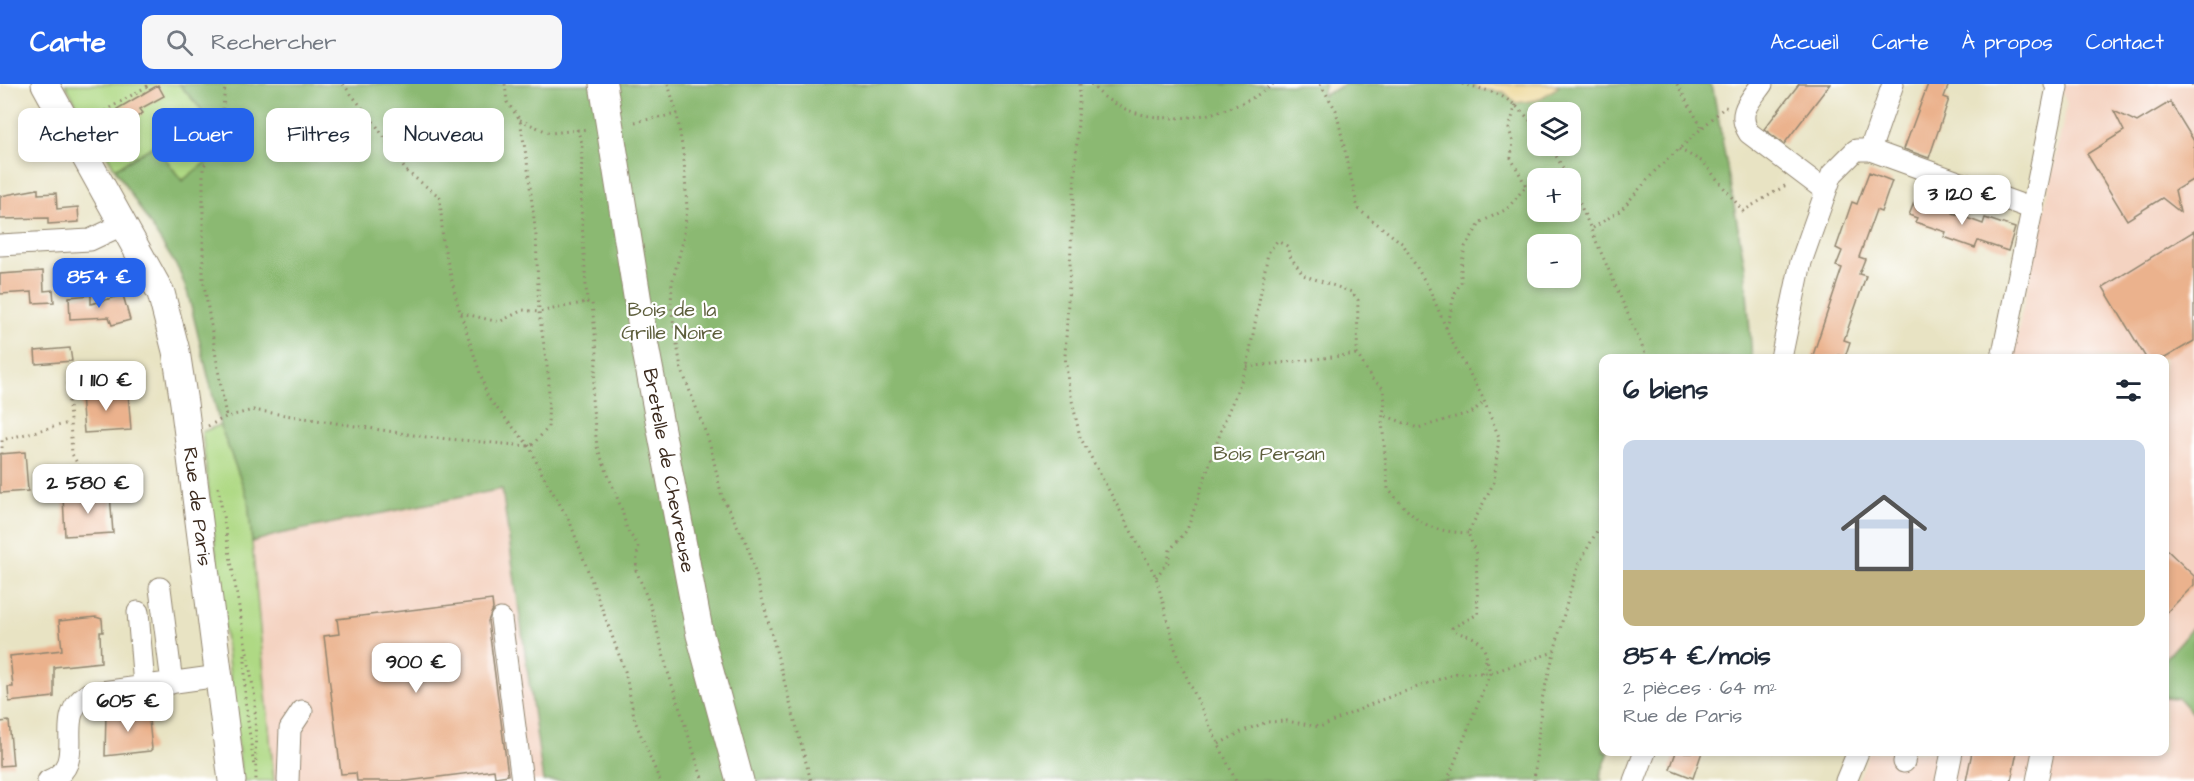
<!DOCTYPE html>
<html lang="fr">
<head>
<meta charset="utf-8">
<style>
	body { margin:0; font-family:"Architects Daughter",sans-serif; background:#f6f6f7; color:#1f2937; height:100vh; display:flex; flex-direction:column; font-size:22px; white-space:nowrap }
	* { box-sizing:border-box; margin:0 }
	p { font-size:20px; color:#747a83 }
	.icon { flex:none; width:33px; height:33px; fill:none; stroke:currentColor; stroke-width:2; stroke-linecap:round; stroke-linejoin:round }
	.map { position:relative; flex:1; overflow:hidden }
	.details { position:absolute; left:1599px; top:270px; width:570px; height:402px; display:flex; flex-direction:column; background:#fff; border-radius:12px; box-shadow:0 3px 9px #0003 }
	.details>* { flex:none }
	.banner { position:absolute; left:18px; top:24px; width:570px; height:54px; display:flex; gap:12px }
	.fabs { position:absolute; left:1527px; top:18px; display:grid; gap:12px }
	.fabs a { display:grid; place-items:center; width:54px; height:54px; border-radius:12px; background:#fff; box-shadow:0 3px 9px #0003; font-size:30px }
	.price { position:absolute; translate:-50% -51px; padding:0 14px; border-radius:12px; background:#fff; color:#222; font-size:20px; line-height:39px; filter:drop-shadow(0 2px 3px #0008) }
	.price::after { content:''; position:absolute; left:50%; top:36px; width:18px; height:14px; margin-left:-9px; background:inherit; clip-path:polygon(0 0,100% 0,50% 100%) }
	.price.current { background:#2563eb; color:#fff }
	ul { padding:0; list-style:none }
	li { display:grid; align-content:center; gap:12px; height:318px; padding:0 24px }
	li span { display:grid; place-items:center; height:186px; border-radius:12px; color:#555 }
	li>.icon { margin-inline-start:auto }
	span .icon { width:108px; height:108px; fill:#fffc; stroke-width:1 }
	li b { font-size:26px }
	h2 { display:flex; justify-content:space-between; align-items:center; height:72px; padding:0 24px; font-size:26px }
	.tag { padding:0 21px; border-radius:12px; background:#fff; box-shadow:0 3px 9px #0003; font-size:21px; line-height:54px }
	.tag.current { background:#2563eb; color:#fff }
	header { display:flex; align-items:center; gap:36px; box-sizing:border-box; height:84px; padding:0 30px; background:#2563eb; color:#fff }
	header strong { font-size:28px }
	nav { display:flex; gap:33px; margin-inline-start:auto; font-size:21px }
	.search { width:420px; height:54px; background:#f6f6f7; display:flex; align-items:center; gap:15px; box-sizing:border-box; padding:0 21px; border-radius:12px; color:#747a83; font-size:22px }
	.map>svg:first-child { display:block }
	.built { fill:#f4d3c1 }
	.green { fill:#afd984; stroke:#758251; stroke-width:1.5 }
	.forest { fill:#8bb972; stroke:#637248; stroke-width:1.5; fill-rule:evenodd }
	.sand { fill:#eeda9e; stroke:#94825e; stroke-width:1.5 }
	.building { fill:#ebb28d }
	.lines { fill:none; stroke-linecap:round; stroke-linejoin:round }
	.minor-casing { stroke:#928670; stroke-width:23 }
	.major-casing { stroke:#928670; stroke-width:29 }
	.path { stroke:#928670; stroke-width:3; stroke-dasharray:1.5 4.5; stroke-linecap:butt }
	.minor { stroke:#fff; stroke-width:21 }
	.major { stroke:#fff; stroke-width:27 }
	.labels { text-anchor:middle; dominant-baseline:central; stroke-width:4.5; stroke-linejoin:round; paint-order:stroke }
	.park-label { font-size:20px; fill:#5e5f3d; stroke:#fff }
	.street-label { font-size:20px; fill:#3b2a1e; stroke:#fff }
</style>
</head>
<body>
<header>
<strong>Carte</strong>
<div class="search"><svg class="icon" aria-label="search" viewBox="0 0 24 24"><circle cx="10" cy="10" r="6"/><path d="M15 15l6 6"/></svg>Rechercher</div>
<nav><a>Accueil</a><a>Carte</a><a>À propos</a><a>Contact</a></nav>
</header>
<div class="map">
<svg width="2194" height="697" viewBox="0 0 2194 697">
	<rect width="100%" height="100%" fill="#fff"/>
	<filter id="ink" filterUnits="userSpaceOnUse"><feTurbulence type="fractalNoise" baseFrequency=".0167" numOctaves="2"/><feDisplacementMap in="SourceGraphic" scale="12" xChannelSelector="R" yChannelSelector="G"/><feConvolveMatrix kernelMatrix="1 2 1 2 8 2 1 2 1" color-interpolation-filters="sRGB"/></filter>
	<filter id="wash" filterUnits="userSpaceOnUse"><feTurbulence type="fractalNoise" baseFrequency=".008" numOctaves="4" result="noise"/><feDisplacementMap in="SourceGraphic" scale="24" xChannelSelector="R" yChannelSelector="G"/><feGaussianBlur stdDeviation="1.35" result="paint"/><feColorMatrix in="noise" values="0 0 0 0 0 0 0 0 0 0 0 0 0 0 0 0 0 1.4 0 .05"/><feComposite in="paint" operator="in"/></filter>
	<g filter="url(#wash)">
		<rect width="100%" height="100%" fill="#e8e3c3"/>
		<path class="built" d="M2060,0h134v697h-336l11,-29h295v-394h-152l55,-253z
			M502,405l41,292h-269l-22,-239 27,-8z"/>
		<path class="green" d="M65,0h114l22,25 18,43 -37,29 -27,-36 -40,24z
			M220,341l28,74 26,282h-32l-40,-349z"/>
		<path class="forest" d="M179,0h1146l-3,12 23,-12h129l4,5 26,3 54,-6 -2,-2h152l5,5 32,178 7,91h-148v394h5l-9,24 2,5h-1059l-41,-292 -223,45 -27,8 -4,-43 -28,-74 -32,-131 -9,-24 -64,-101 40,-24 27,36 37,-29 -18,-43zM1538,28h32v34h-32zM1538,94h32v34h-32zM1538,160h32v34h-32z
			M2194,542v89l-16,-17 -14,-1 1,-39z"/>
		<path class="sand" d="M1474,0h82l2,3 -20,13 -22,3 -12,-11 -26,-3z"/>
		<g id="blocks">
			<path class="building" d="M1799,0h31l-46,60 -20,-15z
				M1928,0h21l-5,13 5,2 -20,59 -25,-9z
				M158,1l6,11 -24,13 3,4 -16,10 -10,-14z
				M2170,18l24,39v38l-19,11 5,22 -18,-14 -35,22 -40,-66 37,-23 -10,-20 23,11z
				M1869,88l23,9 -11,31 -5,-2 -17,47 6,2 -6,15 7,2 -22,64 6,2 -5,15 -6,-2 -1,3h-26l30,-90 -6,-2 6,-15 -6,-3 16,-46 5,2z
				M38,105v5l18,-1 1,16 21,-2 1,15 -31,2v-6l-48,1v-23z
				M1923,114l31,11 -1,4 30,11 2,-6 30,10 -7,23 -30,-10 -3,7 -31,-11 2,-5 -31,-10 2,-4 -8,-3 6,-15 7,3z
				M2194,147v110l-29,17h-19l-43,-71z
				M43,187l1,20 9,-1 1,12 -21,1 -1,-11 -32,2v-20z
				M91,211v9l32,-9 7,25 -18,5 -3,-8 -39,2 -1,-22z
				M70,264l2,13 -36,3 -1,-13z
				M128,308l3,38 -47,3 -3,-38z
				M25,368l3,39 -28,2v-39z
				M110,410l3,39 -48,3 -2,-39z
				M2164,463l30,29v9l-30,30z
				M492,516l1,9 -5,12 20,154 -13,2 -1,-7 -87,11h-50l-1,-8 -15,1 -17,-138 15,-2 -2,-15z
				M96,533l6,2 1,13h-3l1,30 -47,5v30l-45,5 -1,-15h5l-3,-31 52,-6 -3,-29z
				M144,625l4,2 4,38 -2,2 -45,5 1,-43z
				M9,637l4,44 -13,1v-44z
				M1676,668h26l-9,26 -23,-9z
				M1972,668h45l-6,29h-45z"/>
		</g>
	</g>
	<g filter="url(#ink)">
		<use href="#blocks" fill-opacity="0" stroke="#928670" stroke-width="1.5"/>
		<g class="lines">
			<g class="minor-casing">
				<path id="minor" d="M1762,0c-12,17 -26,29 -13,49l77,58
					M1870,66l23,-66
					M0,161l90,-5 34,-16
					M1781,274l20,-96 25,-71 6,-17 24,-24h14l163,59
					M2002,274l55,-271 -2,-3
					M160,504l12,95
					M138,528l6,74
					M501,535l21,162
					M1904,678l2,-10
					M48,697c44,-18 1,-63 40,-87l131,-18
					M288,697l2,-52 12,-18
					M1634,697l11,-29
					M1846,697l12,-29
					M1946,697l6,-29
					M2037,697l6,-29"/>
			</g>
			<g class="major-casing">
				<g id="major">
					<path id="s1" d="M45,0l116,209 15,58 8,52 48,378"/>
					<path id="s2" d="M603,0l42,262 55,289 40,146"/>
				</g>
			</g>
			<path class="path" d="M225,0l-4,51 -18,33v110l23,139
				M343,0l33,41 30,46 34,26 3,45 14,60 31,96 42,49 10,23 30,52 55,149 10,50 25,60
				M505,0l2,18 13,18 7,41 9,75 3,76 10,68 -1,48 -18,19
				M668,0l9,30 7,45 3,50 -4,32 -11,42 -1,24 10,61 29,76 12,53 26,49 63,235
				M1080,0l-15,272 3,26 12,55 76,140 22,82 58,122
				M1091,0c43,52 136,38 182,0
				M1320,0l16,26 22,99 45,35 26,44 23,54 30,54 17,41 -5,45 -26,51 8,21 2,60 -26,14c7,7 14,6 22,10 12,5 13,23 16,35
				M1462,0c40,9 50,14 76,46
				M1677,0l25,44
				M2192,0l2,3
				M89,36l62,-36
				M520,36l30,13 39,-4
				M635,38l42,-8
				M577,45l5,14 -1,64 6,95 5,1 5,51 -5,45 5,48 25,63 5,20 11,15 -2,25 15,37 16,62 36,112
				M1550,62l19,32
				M1679,65l24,13 40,49 45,-27
				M1570,97l77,177
				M1593,144l28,-18 34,-39 70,-64 4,1
				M461,229l38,9 24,-12 16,2 48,-10
				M1446,244c7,-16 4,-31 15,-45v-16l4,-20 16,-25 26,-13 19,-23 -15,-28 2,-16 -4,-13 7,-25
				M1247,283l110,-13
				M67,287l5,83 23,41
				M1386,332l32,12 54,-16 12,-10
				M208,342l18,-9 27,-7 173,27 102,9
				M2,370v-14l67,-17
				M218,403l37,211 1,83
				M1156,493l12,-15 2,-12 17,-20 37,-108 23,-55 21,-114 9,-12 10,5 3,10 13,19 49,17 6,8 -1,54 15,25 11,9 2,14 -3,19 6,68c28,32 36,42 80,44
				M245,571v44l9,68
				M1482,589l4,-13
				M1219,660l24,-13 24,-9 20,-1 33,6 61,-27 76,-27h33l64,-21
				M1450,697v-7l40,-101
				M1534,697l8,-82 28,-108 9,-27 25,-46"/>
			<use href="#minor" class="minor"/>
			<use href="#major" class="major"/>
		</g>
	</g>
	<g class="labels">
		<g class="park-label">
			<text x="672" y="226">Bois de la<tspan x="672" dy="23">Grille Noire</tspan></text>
			<text x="1269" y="370">Bois Persan</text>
		</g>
		<g class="street-label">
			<text stroke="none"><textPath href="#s2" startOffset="392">Bretelle de Chevreuse</textPath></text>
			<text stroke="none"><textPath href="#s1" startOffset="456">Rue de Paris</textPath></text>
		</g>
	</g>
</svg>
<div class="fabs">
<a><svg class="icon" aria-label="layers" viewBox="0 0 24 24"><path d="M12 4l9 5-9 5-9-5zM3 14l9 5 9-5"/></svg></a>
<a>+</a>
<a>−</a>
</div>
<b class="price" style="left:1962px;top:142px">3 120 €</b>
<b class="price current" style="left:99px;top:225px">854 €</b>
<b class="price" style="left:106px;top:328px">1 110 €</b>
<b class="price" style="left:88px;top:431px">2 580 €</b>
<b class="price" style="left:416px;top:610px">900 €</b>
<b class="price" style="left:128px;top:649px">605 €</b>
<div class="banner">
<a class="tag">Acheter</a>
<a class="tag current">Louer</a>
<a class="tag">Filtres</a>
<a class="tag">Nouveau</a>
</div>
<section class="details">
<h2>6 biens<svg class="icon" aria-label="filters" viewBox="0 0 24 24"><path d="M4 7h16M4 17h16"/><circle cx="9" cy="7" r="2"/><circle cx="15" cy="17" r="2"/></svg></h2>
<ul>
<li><span style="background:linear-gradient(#c9d6e8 70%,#c2b280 0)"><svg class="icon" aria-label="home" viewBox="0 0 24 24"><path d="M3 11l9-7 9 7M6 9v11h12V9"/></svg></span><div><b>854 €/mois</b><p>2 pièces · 64 m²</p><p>Rue de Paris</p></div></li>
</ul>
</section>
</div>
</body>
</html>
